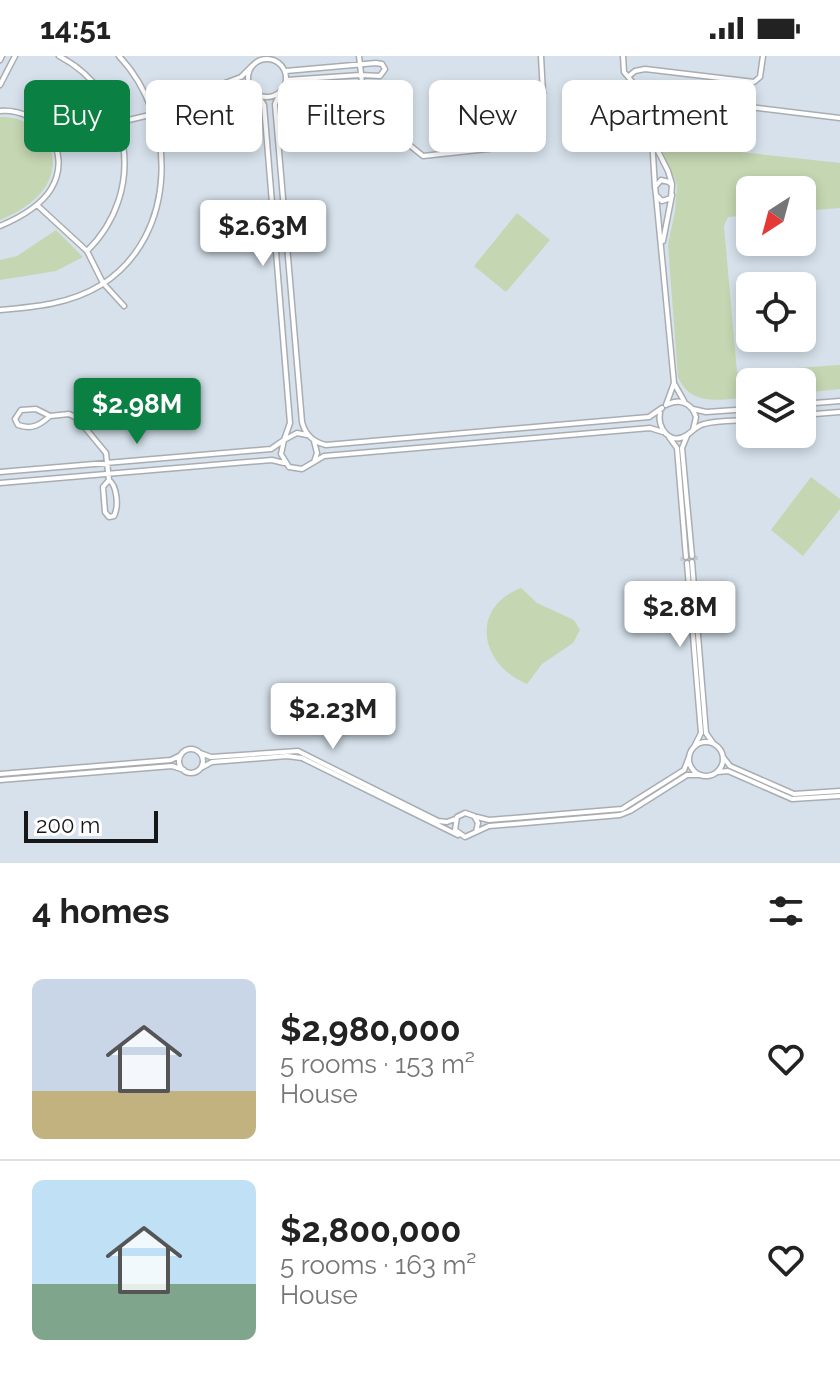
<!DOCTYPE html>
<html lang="en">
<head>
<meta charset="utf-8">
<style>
	body { margin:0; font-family:Raleway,sans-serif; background:#f2f2f2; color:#222; height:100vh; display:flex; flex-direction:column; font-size:30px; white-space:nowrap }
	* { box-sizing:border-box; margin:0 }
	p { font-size:26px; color:#767676 }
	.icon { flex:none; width:44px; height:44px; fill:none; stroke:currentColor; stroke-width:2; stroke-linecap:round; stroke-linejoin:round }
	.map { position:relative; height:807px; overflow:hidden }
	.side { display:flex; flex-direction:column; background:#fff; flex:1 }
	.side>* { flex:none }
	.banner { position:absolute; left:24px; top:24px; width:792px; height:72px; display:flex; gap:16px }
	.needle { width:52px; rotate:216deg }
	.tools { position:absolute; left:736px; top:120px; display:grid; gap:16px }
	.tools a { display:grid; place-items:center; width:80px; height:80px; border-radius:12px; background:#fff; box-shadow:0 4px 12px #0003; font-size:40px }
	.scale { position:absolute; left:24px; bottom:20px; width:134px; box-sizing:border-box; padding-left:8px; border:4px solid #151718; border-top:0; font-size:22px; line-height:28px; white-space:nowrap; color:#151718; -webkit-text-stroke:6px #fff; paint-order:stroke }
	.price { position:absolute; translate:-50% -68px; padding:0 18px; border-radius:8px; background:#fff; color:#222; font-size:26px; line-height:52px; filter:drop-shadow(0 2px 4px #0008) }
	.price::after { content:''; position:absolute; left:50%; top:48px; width:24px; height:18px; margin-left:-12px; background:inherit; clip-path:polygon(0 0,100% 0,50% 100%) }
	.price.on { background:#0b8043; color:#fff }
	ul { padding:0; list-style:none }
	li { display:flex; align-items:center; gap:24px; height:200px; padding:0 32px }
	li+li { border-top:2px solid #e0e0e0 }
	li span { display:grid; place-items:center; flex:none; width:224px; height:160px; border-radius:12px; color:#555 }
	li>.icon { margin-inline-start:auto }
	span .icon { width:96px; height:96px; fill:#fffc; stroke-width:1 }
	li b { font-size:34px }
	h2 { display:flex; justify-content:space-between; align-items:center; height:96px; padding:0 32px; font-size:34px }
	.chip { padding:0 28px; border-radius:12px; background:#fff; box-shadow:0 4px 12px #0003; font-size:28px; line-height:72px }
	.chip.on { background:#0b8043; color:#fff }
	.status { display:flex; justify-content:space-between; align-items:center; height:56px; padding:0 40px; background:#fff; direction:ltr }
	.status svg { height:22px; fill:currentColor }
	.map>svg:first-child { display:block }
	.built { fill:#d6e1eb; fill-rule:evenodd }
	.green { fill:#c5d6b2 }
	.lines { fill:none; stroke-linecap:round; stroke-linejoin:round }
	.minor-tunnel { stroke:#c7cbd0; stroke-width:4; stroke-dasharray:4 2; stroke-linecap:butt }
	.minor-casing { stroke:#a9adb2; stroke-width:7 }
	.minor { stroke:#fff; stroke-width:4 }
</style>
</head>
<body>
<div class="status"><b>14:51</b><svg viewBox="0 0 49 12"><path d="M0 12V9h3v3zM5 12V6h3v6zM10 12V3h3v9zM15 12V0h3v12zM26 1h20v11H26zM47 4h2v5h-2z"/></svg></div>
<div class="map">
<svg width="840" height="807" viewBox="0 0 840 807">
	<rect width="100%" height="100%" fill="#e6ebf0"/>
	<path class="built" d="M0,0h840v807h-840zM750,134h52v52h-52zM750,230h52v52h-52zM750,326h52v52h-52z"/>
	<path class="green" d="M0,61c33,-2 64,30 49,63 -9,20 -30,32 -49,40z
		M659,87l181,20v45l-38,3v-21h-52v25l-22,2 -4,9 13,146 103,-7v24l-38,4v-11h-52v15c-27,2 -59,11 -72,-20l-10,-132 7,-34 2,-26z
		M517,157l33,27 -44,52 -32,-26z
		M56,174l27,27 -27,14 -56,9v-20l17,-4z
		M811,421l29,22v10l-37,47 -32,-26z
		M521,532l16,15 37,17 6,10 -7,13 -31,21 -15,20c-47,-19 -58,-76 -6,-96z"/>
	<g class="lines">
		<path class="minor-tunnel" d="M696,500v6
			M682,501l1,6"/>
		<g class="minor-casing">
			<path id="minor" d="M59,0c74,39 88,136 28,195
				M359,0l6,53 58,47 74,-8 46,-55 -2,-37
				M623,0l1,16 25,30 1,5 5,80 1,8 6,6 9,-3 1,-13 -3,-3 -8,-2 -6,7
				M248 22a19 19 0 1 1 38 0a19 19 0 1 1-38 0Z
				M0,4l2,-4
				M286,15l90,-8 6,1 3,5 -5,7 -20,-1 -73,5
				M629,20l6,-5 10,-2 109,13 6,-5 3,-21
				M0,29l15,-29
				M280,37l-5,11 27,318c3,12 11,20 24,23l323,-28 13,-9
				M0,55c41,-3 74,40 51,78 -11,18 -32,29 -51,37
				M651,74c18,-5 23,-28 42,-30l147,18
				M52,82l136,-32 37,-23 16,-6 11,-11
				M655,89l13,26 4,13
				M656,139l18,188 -8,22
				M37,149l50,46 16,32 21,23
				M663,185l9,-46
				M0,254c35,-3 70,-6 101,-25 78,-49 77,-167 18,-229
				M675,329l9,16
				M668,348c13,-6 24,0 28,13l-3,13
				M802,348l38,-3
				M693,353l13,3 44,-3
				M660,357c-3,15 10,33 27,22 6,-4 9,-9 17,-11 14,-4 31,-3 46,-4
				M802,359l38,-3
				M50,360c-10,9 -18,14 -32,9l-3,-6 6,-9 15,-1 14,7 19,-2 8,4 29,35 3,27 -6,7 2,25 4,5 5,-1c5,-10 3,-30 -5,-36
				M307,379l-10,-2 -13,7 -3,14 8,13 13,2 22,-13 326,-28 13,4
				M687,380l-5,12 10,108
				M669,381l8,11 9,109
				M314,385l3,12 -3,9
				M0,416l271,-23 13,-9 6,-17 -26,-318 -7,-11
				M0,427l272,-23 12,3
				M692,506l14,171 7,10
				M687,507l14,170 -6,12
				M689 703a17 17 0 1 1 34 0a17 17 0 1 1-34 0Z
				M179 705a12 12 0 1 1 24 0a12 12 0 1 1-24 0Z
				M200,697l11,4 87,-6 140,70 9,1 8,-3
				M723,701l7,9 64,28 46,-3
				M201,712l11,-6 75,-6 15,2 156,77
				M718,716l10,-1 64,28 48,-3
				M0,718l171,-14 10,-5
				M0,724l172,-14 12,4
				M477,761l12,3 133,-11 62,-39 5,-13
				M476,776l2,-9 -4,-7 -9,-3 -8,4 -2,13 10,7 24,-11 131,-11 10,-4 57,-36h14"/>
		</g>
		<use href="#minor" class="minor"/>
	</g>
</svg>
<div class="tools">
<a><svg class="needle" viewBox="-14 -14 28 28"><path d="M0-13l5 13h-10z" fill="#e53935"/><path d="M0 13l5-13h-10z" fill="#767676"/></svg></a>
<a><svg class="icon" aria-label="locate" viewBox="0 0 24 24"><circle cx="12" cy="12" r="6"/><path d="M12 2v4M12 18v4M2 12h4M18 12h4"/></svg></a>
<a><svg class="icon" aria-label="layers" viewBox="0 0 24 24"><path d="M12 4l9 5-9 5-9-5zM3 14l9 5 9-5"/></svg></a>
</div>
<div class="scale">200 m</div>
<b class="price" style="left:263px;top:212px">$2.63M</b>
<b class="price on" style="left:137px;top:390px">$2.98M</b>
<b class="price" style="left:680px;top:593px">$2.8M</b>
<b class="price" style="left:333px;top:695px">$2.23M</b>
<div class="banner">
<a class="chip on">Buy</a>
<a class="chip">Rent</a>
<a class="chip">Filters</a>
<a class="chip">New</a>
<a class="chip">Apartment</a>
</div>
</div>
<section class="side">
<h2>4 homes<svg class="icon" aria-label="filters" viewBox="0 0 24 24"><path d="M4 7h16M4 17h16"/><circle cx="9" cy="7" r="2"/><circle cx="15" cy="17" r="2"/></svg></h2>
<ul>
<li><span style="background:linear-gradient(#c9d6e8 70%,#c2b280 0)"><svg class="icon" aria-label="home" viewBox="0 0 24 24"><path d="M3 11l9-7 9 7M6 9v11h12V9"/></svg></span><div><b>$2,980,000</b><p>5 rooms · 153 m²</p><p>House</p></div><svg class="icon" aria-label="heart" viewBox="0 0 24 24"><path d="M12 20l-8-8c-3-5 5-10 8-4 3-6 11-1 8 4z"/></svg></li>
<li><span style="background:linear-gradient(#bfe0f5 65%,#7fa58c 0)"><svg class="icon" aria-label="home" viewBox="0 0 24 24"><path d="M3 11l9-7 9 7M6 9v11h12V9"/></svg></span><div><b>$2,800,000</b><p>5 rooms · 163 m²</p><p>House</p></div><svg class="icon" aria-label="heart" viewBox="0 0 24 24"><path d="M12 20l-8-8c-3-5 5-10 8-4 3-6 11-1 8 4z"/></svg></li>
</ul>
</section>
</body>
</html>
